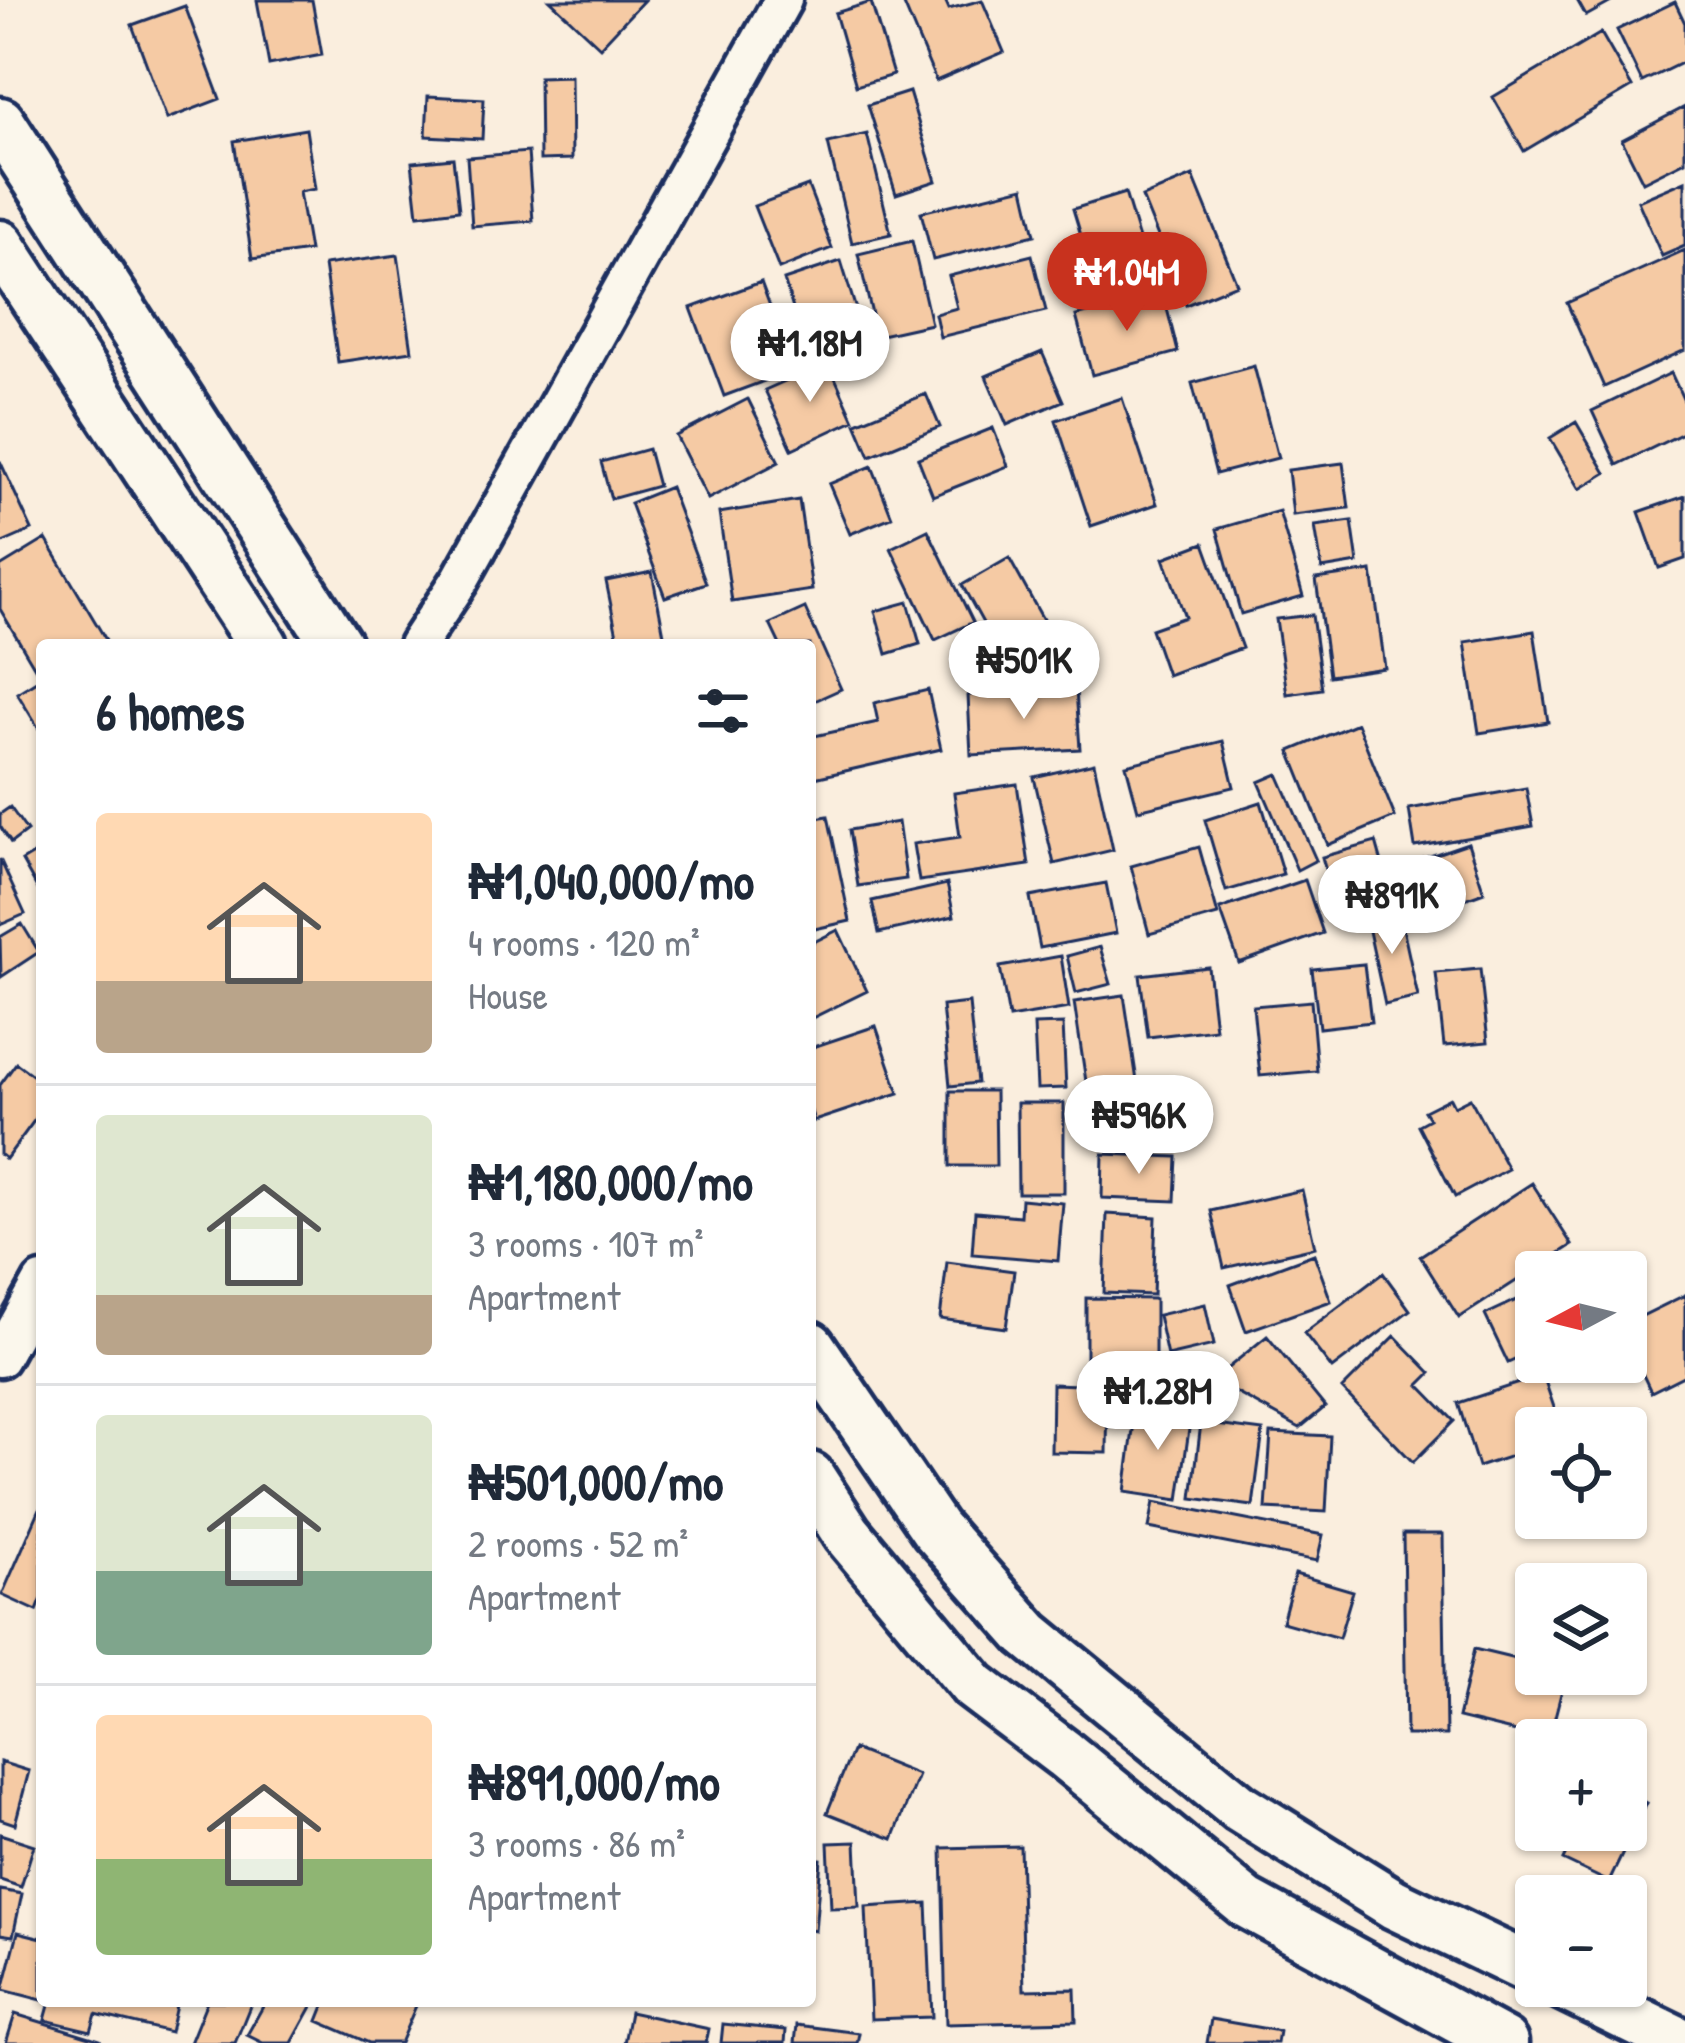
<!DOCTYPE html>
<html lang="en">
<head>
<meta charset="utf-8">
<style>
	body { margin:0; font-family:"Patrick Hand",sans-serif; background:#f2f2f3; color:#1f2937; height:100vh; display:flex; flex-direction:column; font-size:45px; white-space:nowrap }
	* { box-sizing:border-box; margin:0 }
	p { font-size:39px; color:#747a83 }
	.icon { flex:none; width:66px; height:66px; fill:none; stroke:currentColor; stroke-width:2; stroke-linecap:round; stroke-linejoin:round }
	.map { position:relative; flex:1; overflow:hidden }
	.sheet { position:absolute; left:36px; top:639px; width:780px; height:1368px; display:flex; flex-direction:column; background:#fff; border-radius:12px; box-shadow:0 3px 9px #0004 }
	.sheet>* { flex:none }
	.needle { width:78px; rotate:263deg }
	.buttons { position:absolute; left:1515px; top:1251px; display:grid; gap:24px }
	.buttons a { display:grid; place-items:center; width:132px; height:132px; border-radius:12px; background:#fff; box-shadow:0 3px 9px #0004; font-size:60px }
	.price { position:absolute; translate:-50% -102px; padding:0 27px; border-radius:42px; background:#fff; color:#222; font-size:39px; line-height:78px; filter:drop-shadow(0 3px 6px #0008) }
	.price::after { content:''; position:absolute; left:50%; top:72px; width:36px; height:27px; margin-left:-18px; background:inherit; clip-path:polygon(0 0,100% 0,50% 100%) }
	.price.selected { background:#c8321e; color:#fff }
	ul { padding:0; list-style:none }
	li { display:flex; align-items:center; gap:36px; height:300px; padding:0 60px }
	li+li { border-top:3px solid #e0e1e3 }
	li span { display:grid; place-items:center; flex:none; width:336px; height:240px; border-radius:12px; color:#555 }
	li>.icon { margin-inline-start:auto }
	span .icon { width:144px; height:144px; fill:#fffc; stroke-width:1 }
	li b { font-size:51px }
	h2 { display:flex; justify-content:space-between; align-items:center; height:144px; padding:0 60px; font-size:51px }
	.map>svg:first-child { display:block }
	.building { fill:#f5caa4; stroke:#1b2f5e; stroke-width:3 }
	.lines { fill:none; stroke-linecap:round; stroke-linejoin:round }
	.tertiary-casing { stroke:#1b2f5e; stroke-width:45 }
	.primary-casing { stroke:#1b2f5e; stroke-width:57 }
	.tertiary { stroke:#fbf7ec; stroke-width:36 }
	.primary { stroke:#fbf7ec; stroke-width:48 }
</style>
</head>
<body>
<div class="map">
<svg width="1685" height="2043" viewBox="0 0 1685 2043">
	<rect width="100%" height="100%" fill="#faeede"/>
	<filter id="ink" filterUnits="userSpaceOnUse"><feTurbulence type="fractalNoise" baseFrequency=".00833" numOctaves="2"/><feDisplacementMap in="SourceGraphic" scale="24" xChannelSelector="R" yChannelSelector="G"/><feConvolveMatrix kernelMatrix="1 2 1 2 8 2 1 2 1" color-interpolation-filters="sRGB"/></filter>
	<g filter="url(#ink)">
		<path class="building" d="M257,0h55l10,55 -53,10z
			M550,0h94l-44,47z
			M902,0h43l4,9 33,-9 22,52 -68,29z
			M1577,0h38l-29,16z
			M871,2l22,73 -37,11 -21,-73z
			M1675,2l10,21v38l-43,21 -25,-52z
			M185,6l35,93 -53,20 -35,-94z
			M1601,33l31,54 -108,64 -31,-54z
			M571,76l1,83 -32,1 -1,-83z
			M909,92l27,89 -40,13 -28,-89z
			M428,96l56,3 -2,40 -56,-3z
			M1685,107v54l-42,21 -21,-42z
			M306,129l9,60 -16,3 10,59 -57,8 -18,-118z
			M867,134l24,100 -39,9 -24,-100z
			M528,152l5,69 -61,5 -5,-69z
			M453,158l6,52 -41,5 -6,-53z
			M1193,176l44,108 -51,21 -44,-108z
			M1685,181v65l-23,10 -24,-55z
			M808,186l24,62 -53,21 -25,-63z
			M1024,187l11,48 -102,25 -12,-48z
			M1125,193l24,79 -52,16 -24,-79z
			M912,241l19,83 -54,12 -19,-82z
			M1685,250v100l-81,37 -37,-84z
			M398,255l14,96 -74,11 -14,-97z
			M1032,255l14,56 -106,26 -5,-23 22,-6 -8,-32z
			M841,261l25,81 -57,18 -25,-80z
			M761,282l33,88 -70,26 -33,-88z
			M1163,293l15,59 -86,23 -16,-59z
			M1042,352l21,49 -56,24 -21,-49z
			M828,362l26,58 -62,29 -27,-59z
			M1254,366l24,92 -62,16 -24,-91z
			M1671,373l14,30v29l-68,33 -25,-54z
			M926,394l14,33 -70,29 -14,-33z
			M1122,398l35,106 -66,22 -35,-106z
			M748,399l31,63 -71,37 -32,-63z
			M1576,422l30,51 -26,16 -30,-51z
			M993,428l15,38 -75,30 -15,-38z
			M648,449l10,37 -47,13 -10,-37z
			M0,461l32,69 -32,14z
			M1343,463l6,45 -56,7 -5,-45z
			M872,466l20,51 -42,17 -21,-50z
			M670,487l36,96 -41,14 -35,-94z
			M1685,496v63l-26,9 -20,-56z
			M799,500l13,90 -80,12 -13,-89z
			M1279,511l24,85 -62,18 -24,-85z
			M1352,521l6,42 -36,6 -7,-43z
			M928,530l45,92 -38,18 -44,-92z
			M46,539l63,106h-67v89l-25,-41 24,-15 -41,-69v-42z
			M1204,543l38,105 -75,27 -16,-46 34,-12 -21,-59z
			M1009,558l42,76 -47,27 -42,-76z
			M1372,571l13,97 -56,8 -13,-97z
			M652,572l14,73h-47l-13,-64z
			M908,602l12,42 -33,10 -12,-43z
			M805,608l36,81 -31,14v-58h-30l-10,-21z
			M1312,615l10,74 -35,5 -11,-75z
			M1534,631l14,91 -69,11 -14,-91z
			M928,690l13,59 -131,30v-42l68,-15 -4,-19z
			M1076,690l4,59 -109,6 -3,-60z
			M1357,723l38,94 -67,28 -38,-94z
			M1223,741l11,46 -96,23 -12,-45z
			M1094,763l19,87 -59,14 -20,-87z
			M1278,774l38,86 -19,10 -38,-88z
			M1017,784l12,81 -110,16 -6,-37 47,-7 -6,-44z
			M1526,788l7,38 -118,21 -6,-38z
			M1261,802l22,72 -57,17 -21,-71z
			M10,807l17,24 -16,12 -11,-17v-12z
			M828,816l22,105 -40,9v-111z
			M898,822l8,57 -48,7 -9,-56z
			M1376,842l14,50 -54,16 -14,-51z
			M1468,843l16,49 -69,25 -17,-50z
			M1199,847l19,68 -69,19 -18,-68z
			M37,852l5,9 -2,32 -18,-32z
			M0,859l25,55 -25,11z
			M1305,880l18,53 -84,30 -19,-54z
			M1106,883l10,50 -76,15 -10,-51z
			M947,884l7,32 -75,17 -7,-32z
			M1399,910l19,87 -33,8 -19,-88z
			M22,924l17,28 -38,25 -1,-40z
			M838,930l29,61 -57,28v-75z
			M1100,947l11,37 -35,9 -9,-37z
			M1061,956l8,52 -60,10 -9,-51z
			M1364,964l7,58 -52,6 -7,-59z
			M1208,967l7,62 -67,8 -8,-62z
			M1480,969l8,73 -44,4 -8,-73z
			M1124,995l13,86 -50,7 -13,-86z
			M1311,1001l6,70 -57,5 -7,-70z
			M969,1003l8,80 -27,3 -8,-80z
			M1063,1024l3,64 -29,1 -3,-64z
			M876,1026l23,67 -85,28 -4,-13v-60z
			M16,1063l26,19v28l-36,49 -6,-5v-69z
			M950,1091h45l1,75h-46z
			M1146,1092l6,51 -48,6 -7,-50z
			M1450,1098l4,8 16,-8 38,71 -53,28 -37,-72 11,-6 -5,-8z
			M1017,1103h47v90h-46z
			M1103,1154l74,3 -2,44 -73,-3z
			M1532,1183l40,62 -113,73 -39,-62z
			M1302,1190l13,57 -91,21 -13,-57z
			M1021,1199l42,4 -5,58 -86,-7 3,-42 45,4z
			M1107,1214l49,3 -3,78 -49,-2z
			M1314,1254l17,47 -85,30 -16,-46z
			M947,1262l67,9 -8,57 -66,-9z
			M1383,1273l27,37 -78,59 -28,-36z
			M1536,1291v59l-28,13 -23,-48z
			M1685,1295v80l-34,17 -25,-53v-15z
			M1086,1298l69,1v59l-69,-1z
			M1205,1304l9,41 -47,11 -9,-41z
			M1267,1336l58,71 -25,21 -87,-48z
			M1395,1336l36,37 -12,12 35,36 -41,41 -71,-73z
			M1543,1375l18,53h-25v20l-58,19 -20,-64z
			M1052,1384l56,2 -1,67 -56,-1z
			M1136,1407l55,8 -12,85 -54,-8z
			M1201,1423l62,8 -10,75 -61,-8z
			M1271,1433l59,3 -4,76 -60,-3z
			M1154,1502l169,33 -6,26 -168,-33z
			M42,1504v94l-5,13 -35,-16z
			M1403,1534h40l3,201h-40z
			M1295,1574l58,17 -14,47 -57,-16z
			M1474,1649l62,15v10h30l-17,66 -91,-22z
			M853,1749l65,26 -25,64 -66,-26z
			M0,1762l29,9 -14,53 -15,-5z
			M1626,1793l21,10 -38,79 -46,-22 14,-30h49z
			M0,1834l34,11 -13,42 -21,-7z
			M856,1842l3,65 -28,1 -3,-65z
			M1020,1846l4,144 51,-1 1,32 -130,3 -4,-176z
			M810,1858l11,1 -6,72 -5,-1z
			M0,1890l22,4 -9,42 -13,-2z
			M927,1903l5,114 -61,2 -5,-112z
			M18,1932l24,6v62l-39,-10z
			M47,2001h130l-7,31 -74,-18 -5,17 -46,-11 5,-18z
			M207,2001h45l-17,42h-45z
			M266,2001h49l-23,42h-29l-16,-8z
			M326,2001h92l-18,42h-31l-51,-22z
			M630,2012l79,17 -3,14h-82z
			M15,2014l85,26 -1,3h-93z
			M1211,2019l68,12 -2,12h-70z
			M723,2024l63,6 -1,13h-64z
			M797,2025l62,8 -2,10h-62z"/>
		<g class="lines">
			<g class="tertiary-casing">
				<path id="tertiary" d="M417,645l43,-65 323,-580
					M0,1358l42,-76"/>
			</g>
			<g class="primary-casing">
				<path id="primary" d="M0,122l337,523
					M0,245l263,400
					M810,1346l125,183 93,105 212,174 154,96 142,68
					M810,1477l37,57 127,152 90,68 182,149 257,140
					M1565,1986l117,57"/>
			</g>
			<use href="#tertiary" class="tertiary"/>
			<use href="#primary" class="primary"/>
		</g>
	</g>
</svg>
<div class="buttons">
<a><svg class="needle" viewBox="-14 -14 28 28"><path d="M0-13l5 13h-10z" fill="#e53935"/><path d="M0 13l5-13h-10z" fill="#747a83"/></svg></a>
<a><svg class="icon" aria-label="locate" viewBox="0 0 24 24"><circle cx="12" cy="12" r="6"/><path d="M12 2v4M12 18v4M2 12h4M18 12h4"/></svg></a>
<a><svg class="icon" aria-label="layers" viewBox="0 0 24 24"><path d="M12 4l9 5-9 5-9-5zM3 14l9 5 9-5"/></svg></a>
<a>+</a>
<a>−</a>
</div>
<b class="price selected" style="left:1127px;top:334px">₦1.04M</b>
<b class="price" style="left:810px;top:405px">₦1.18M</b>
<b class="price" style="left:1024px;top:722px">₦501K</b>
<b class="price" style="left:1392px;top:957px">₦891K</b>
<b class="price" style="left:1139px;top:1177px">₦596K</b>
<b class="price" style="left:1158px;top:1453px">₦1.28M</b>
<section class="sheet">
<h2>6 homes<svg class="icon" aria-label="filters" viewBox="0 0 24 24"><path d="M4 7h16M4 17h16"/><circle cx="9" cy="7" r="2"/><circle cx="15" cy="17" r="2"/></svg></h2>
<ul>
<li><span style="background:linear-gradient(#ffd9b3 70%,#b9a48a 0)"><svg class="icon" aria-label="home" viewBox="0 0 24 24"><path d="M3 11l9-7 9 7M6 9v11h12V9"/></svg></span><div><b>₦1,040,000/mo</b><p>4 rooms · 120 m²</p><p>House</p></div></li>
<li><span style="background:linear-gradient(#dfe7d0 75%,#b9a48a 0)"><svg class="icon" aria-label="home" viewBox="0 0 24 24"><path d="M3 11l9-7 9 7M6 9v11h12V9"/></svg></span><div><b>₦1,180,000/mo</b><p>3 rooms · 107 m²</p><p>Apartment</p></div></li>
<li><span style="background:linear-gradient(#dfe7d0 65%,#7fa58c 0)"><svg class="icon" aria-label="home" viewBox="0 0 24 24"><path d="M3 11l9-7 9 7M6 9v11h12V9"/></svg></span><div><b>₦501,000/mo</b><p>2 rooms · 52 m²</p><p>Apartment</p></div></li>
<li><span style="background:linear-gradient(#ffd9b3 60%,#8fb573 0)"><svg class="icon" aria-label="home" viewBox="0 0 24 24"><path d="M3 11l9-7 9 7M6 9v11h12V9"/></svg></span><div><b>₦891,000/mo</b><p>3 rooms · 86 m²</p><p>Apartment</p></div></li>
</ul>
</section>
</div>
</body>
</html>
